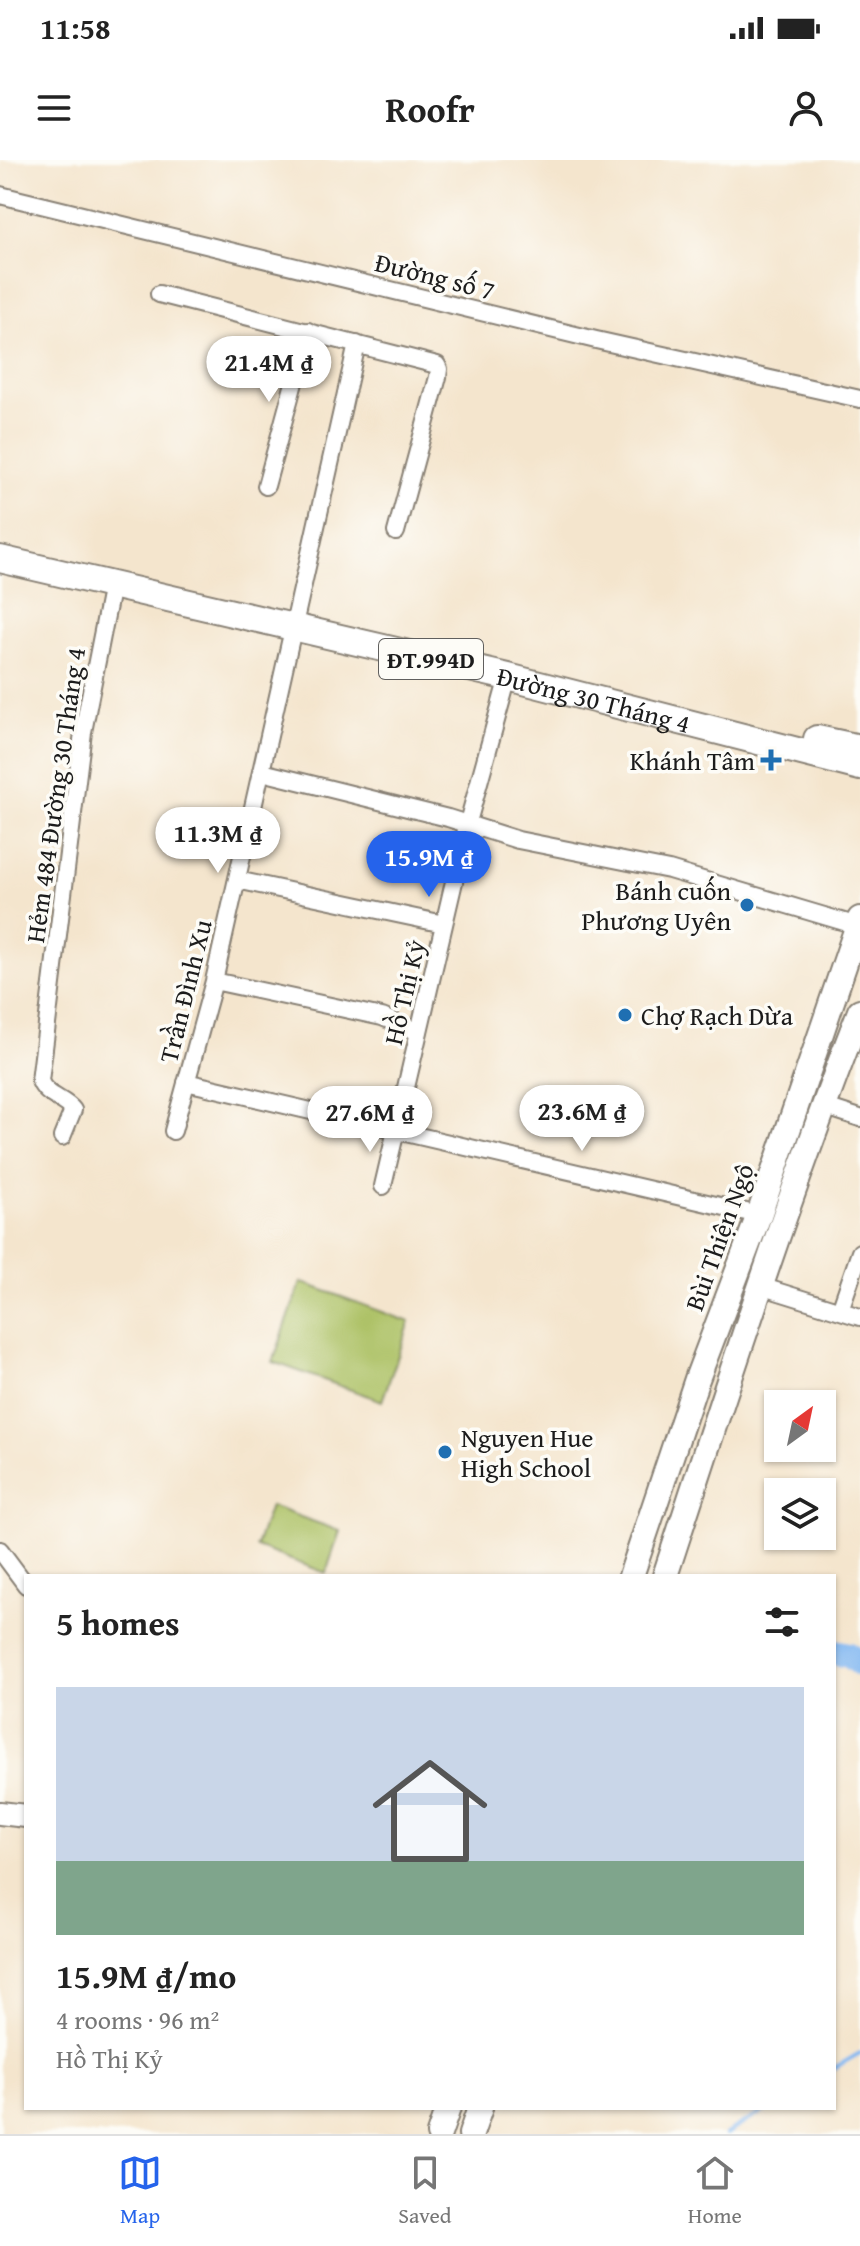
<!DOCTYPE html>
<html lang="en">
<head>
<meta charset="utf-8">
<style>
	body { margin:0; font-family:"Gentium Book Plus",serif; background:#f6f6f6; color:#222; height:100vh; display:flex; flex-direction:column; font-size:30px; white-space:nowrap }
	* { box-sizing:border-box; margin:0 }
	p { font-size:26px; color:#767676 }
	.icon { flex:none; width:44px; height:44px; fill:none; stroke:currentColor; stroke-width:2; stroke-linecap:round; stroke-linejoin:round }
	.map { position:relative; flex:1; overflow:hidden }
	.panel { position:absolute; left:24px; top:1414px; width:812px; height:536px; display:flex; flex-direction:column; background:#fff; border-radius:0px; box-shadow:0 2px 6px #0004 }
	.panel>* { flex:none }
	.needle { width:52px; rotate:33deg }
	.fabs { position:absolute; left:764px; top:1230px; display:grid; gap:16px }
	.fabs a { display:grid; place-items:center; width:72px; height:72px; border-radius:0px; background:#fff; box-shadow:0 2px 6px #0004; font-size:40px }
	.price { position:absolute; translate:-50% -68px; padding:0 18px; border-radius:28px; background:#fff; color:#222; font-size:26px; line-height:52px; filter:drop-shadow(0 2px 4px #0008) }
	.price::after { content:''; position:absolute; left:50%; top:48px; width:24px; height:18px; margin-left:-12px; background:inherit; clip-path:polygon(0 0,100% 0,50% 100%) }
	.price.active { background:#2563eb; color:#fff }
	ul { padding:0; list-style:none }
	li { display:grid; align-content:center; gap:16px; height:424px; padding:0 32px }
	li span { display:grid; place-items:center; height:248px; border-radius:0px; color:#555 }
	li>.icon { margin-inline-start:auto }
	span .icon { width:144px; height:144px; fill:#fffc; stroke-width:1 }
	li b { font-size:34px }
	h2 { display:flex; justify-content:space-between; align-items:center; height:96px; padding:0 32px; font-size:34px }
	.status { display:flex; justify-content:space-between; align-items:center; height:56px; padding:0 40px; background:#fff; direction:ltr }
	.status svg { height:22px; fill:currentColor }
	header { display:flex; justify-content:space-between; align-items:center; height:104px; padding:0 32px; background:#fff; font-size:36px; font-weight:600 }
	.menu { display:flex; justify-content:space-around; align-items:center; height:112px; border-top:2px solid #e0e0e0; background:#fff; font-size:22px; color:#767676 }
	.menu a { display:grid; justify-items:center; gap:4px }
	.menu .active { color:#2563eb }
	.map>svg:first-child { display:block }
	.green { fill:#aec267; stroke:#656f42; stroke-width:2 }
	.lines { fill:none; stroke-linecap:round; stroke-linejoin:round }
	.stream { stroke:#83b8f1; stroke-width:4 }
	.river { stroke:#83b8f1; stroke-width:26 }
	.minor-casing { stroke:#888074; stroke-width:20 }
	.tertiary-casing { stroke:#888074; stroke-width:26 }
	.secondary-casing { stroke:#888074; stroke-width:28 }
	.primary-casing { stroke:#888074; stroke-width:30 }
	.minor { stroke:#fff; stroke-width:16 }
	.tertiary { stroke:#fff; stroke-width:22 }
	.secondary { stroke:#fff; stroke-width:24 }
	.primary { stroke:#fff; stroke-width:26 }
	.poi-dot { fill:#1f6fb2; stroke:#fdfcf7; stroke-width:3 }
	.labels { text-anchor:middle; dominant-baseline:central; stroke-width:7; stroke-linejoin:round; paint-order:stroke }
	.shield { fill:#fdfcf7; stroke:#605f5e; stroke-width:2 }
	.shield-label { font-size:24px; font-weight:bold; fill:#1c1c1c }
	.street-label { font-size:26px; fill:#1c1c1c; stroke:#fdfcf7 }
	.poi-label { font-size:26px; fill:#1c1c1c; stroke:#fdfcf7; text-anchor:end }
</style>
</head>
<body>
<div class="status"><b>11:58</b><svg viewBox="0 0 49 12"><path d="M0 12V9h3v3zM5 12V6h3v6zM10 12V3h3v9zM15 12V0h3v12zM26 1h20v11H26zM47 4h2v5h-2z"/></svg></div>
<header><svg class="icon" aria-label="menu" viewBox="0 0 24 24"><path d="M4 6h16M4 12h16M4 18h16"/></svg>Roofr<svg class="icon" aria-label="person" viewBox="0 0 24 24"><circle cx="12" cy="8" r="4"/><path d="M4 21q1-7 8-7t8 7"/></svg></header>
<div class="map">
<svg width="860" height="1974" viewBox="0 0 860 1974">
	<rect width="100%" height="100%" fill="#fdfcf7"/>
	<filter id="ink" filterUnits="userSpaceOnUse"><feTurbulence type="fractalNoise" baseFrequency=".0125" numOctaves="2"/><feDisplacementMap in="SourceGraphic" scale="16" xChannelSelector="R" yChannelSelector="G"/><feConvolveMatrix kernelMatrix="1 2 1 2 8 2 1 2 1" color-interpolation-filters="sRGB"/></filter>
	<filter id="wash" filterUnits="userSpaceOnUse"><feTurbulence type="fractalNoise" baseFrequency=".006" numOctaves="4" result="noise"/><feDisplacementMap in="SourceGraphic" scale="32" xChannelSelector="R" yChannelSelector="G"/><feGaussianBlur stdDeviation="1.8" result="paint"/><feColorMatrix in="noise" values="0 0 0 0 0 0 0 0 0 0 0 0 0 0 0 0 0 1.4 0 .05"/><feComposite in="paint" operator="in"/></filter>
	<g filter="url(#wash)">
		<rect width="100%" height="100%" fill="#f4e5cd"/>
		<path class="green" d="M301,1122l109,40 -28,79 -109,-39z
			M270,1346l70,25 -14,42 -70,-26z"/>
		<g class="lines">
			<path class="stream" d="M834,1908l26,-15
				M726,1974l43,-26"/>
			<path class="river" d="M834,1492l15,3 11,8"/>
		</g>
	</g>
	<g filter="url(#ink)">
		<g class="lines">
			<g class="minor-casing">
				<path id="minor" d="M0,35l596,145 264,59
					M159,134l278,71 2,4 -1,8 -42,155
					M266,326l42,-155
					M262,612l186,46 70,22 151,30 189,56
					M237,720l207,44
					M214,821l168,36 37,15
					M186,922l573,133
					M823,946l37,12
					M173,971l41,-150 143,-637
					M62,977l11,-27c-9,-12 -27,-13 -33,-29l43,-349 29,-147
					M383,1026l84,-360 41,-149
					M760,1126l100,31
					M840,1150l20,-58
					M0,1390l26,35"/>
			</g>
			<g class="tertiary-casing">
				<path id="tertiary" d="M0,1653l26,3"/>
			</g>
			<g class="secondary-casing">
				<path id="secondary" d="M631,1416l66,-197 62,-164 101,-296
					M665,1416c62,-190 123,-380 195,-565
					M439,1974l9,-26
					M471,1974l9,-26"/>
			</g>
			<g class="primary-casing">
				<g id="primary">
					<path id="s1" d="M0,399l508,118 352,90"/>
					<path d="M817,579l43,9"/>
				</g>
			</g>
			<use href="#minor" class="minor"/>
			<use href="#tertiary" class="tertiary"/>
			<use href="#secondary" class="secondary"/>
			<use href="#primary" class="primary"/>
		</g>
	</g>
	<g class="poi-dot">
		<path d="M767 588h8v8h8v8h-8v8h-8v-8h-8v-8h8z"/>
		<circle cx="747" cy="745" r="8"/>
		<circle cx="625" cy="855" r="8"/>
		<circle cx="445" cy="1292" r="8"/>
	</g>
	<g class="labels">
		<rect class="shield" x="379" y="479" width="104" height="40" rx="6"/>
		<g class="shield-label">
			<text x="431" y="499">ĐT.994D</text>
		</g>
		<g class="street-label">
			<text transform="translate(435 116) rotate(14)">Đường số 7</text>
			<text stroke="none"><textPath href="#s1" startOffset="610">Đường 30 Tháng 4</textPath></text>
			<text transform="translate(55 635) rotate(-82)">Hẻm 484 Đường 30 Tháng 4</text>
			<text transform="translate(185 831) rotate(-76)">Trần Đình Xu</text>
			<text transform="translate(404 832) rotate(-77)">Hồ Thị Kỷ</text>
			<text transform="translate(719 1077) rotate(-70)">Bùi Thiện Ngộ</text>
		</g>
		<g class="poi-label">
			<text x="755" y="600">Khánh Tâm</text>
			<text x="731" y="730">Bánh cuốn<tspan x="731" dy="30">Phương Uyên</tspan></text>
			<text x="641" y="855" text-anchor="start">Chợ Rạch Dừa</text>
			<text x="461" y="1277" text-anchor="start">Nguyen Hue<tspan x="461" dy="30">High School</tspan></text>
		</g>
	</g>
</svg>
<div class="fabs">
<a><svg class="needle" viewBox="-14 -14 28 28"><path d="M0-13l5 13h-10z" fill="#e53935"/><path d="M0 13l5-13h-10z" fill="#767676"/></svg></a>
<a><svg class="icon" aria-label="layers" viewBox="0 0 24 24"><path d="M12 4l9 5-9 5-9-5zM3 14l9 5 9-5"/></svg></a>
</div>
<b class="price" style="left:269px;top:244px">21.4M ₫</b>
<b class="price" style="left:218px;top:715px">11.3M ₫</b>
<b class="price active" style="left:429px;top:739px">15.9M ₫</b>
<b class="price" style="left:582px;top:993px">23.6M ₫</b>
<b class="price" style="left:370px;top:994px">27.6M ₫</b>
<section class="panel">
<h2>5 homes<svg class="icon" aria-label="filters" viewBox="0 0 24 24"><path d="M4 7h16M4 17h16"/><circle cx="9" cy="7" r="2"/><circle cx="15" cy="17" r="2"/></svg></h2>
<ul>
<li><span style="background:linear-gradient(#c9d6e8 70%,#7fa58c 0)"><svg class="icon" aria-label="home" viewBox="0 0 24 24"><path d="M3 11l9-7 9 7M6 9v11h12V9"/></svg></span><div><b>15.9M ₫/mo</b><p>4 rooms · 96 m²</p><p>Hồ Thị Kỷ</p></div></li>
</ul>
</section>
</div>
<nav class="menu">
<a class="active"><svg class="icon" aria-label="map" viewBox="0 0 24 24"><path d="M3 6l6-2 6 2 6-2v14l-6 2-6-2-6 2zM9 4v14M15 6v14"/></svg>Map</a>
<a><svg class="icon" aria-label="saved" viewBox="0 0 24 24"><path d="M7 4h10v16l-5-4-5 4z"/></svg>Saved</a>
<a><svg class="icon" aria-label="home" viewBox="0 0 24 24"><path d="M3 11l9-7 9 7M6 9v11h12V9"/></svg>Home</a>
</nav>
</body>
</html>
